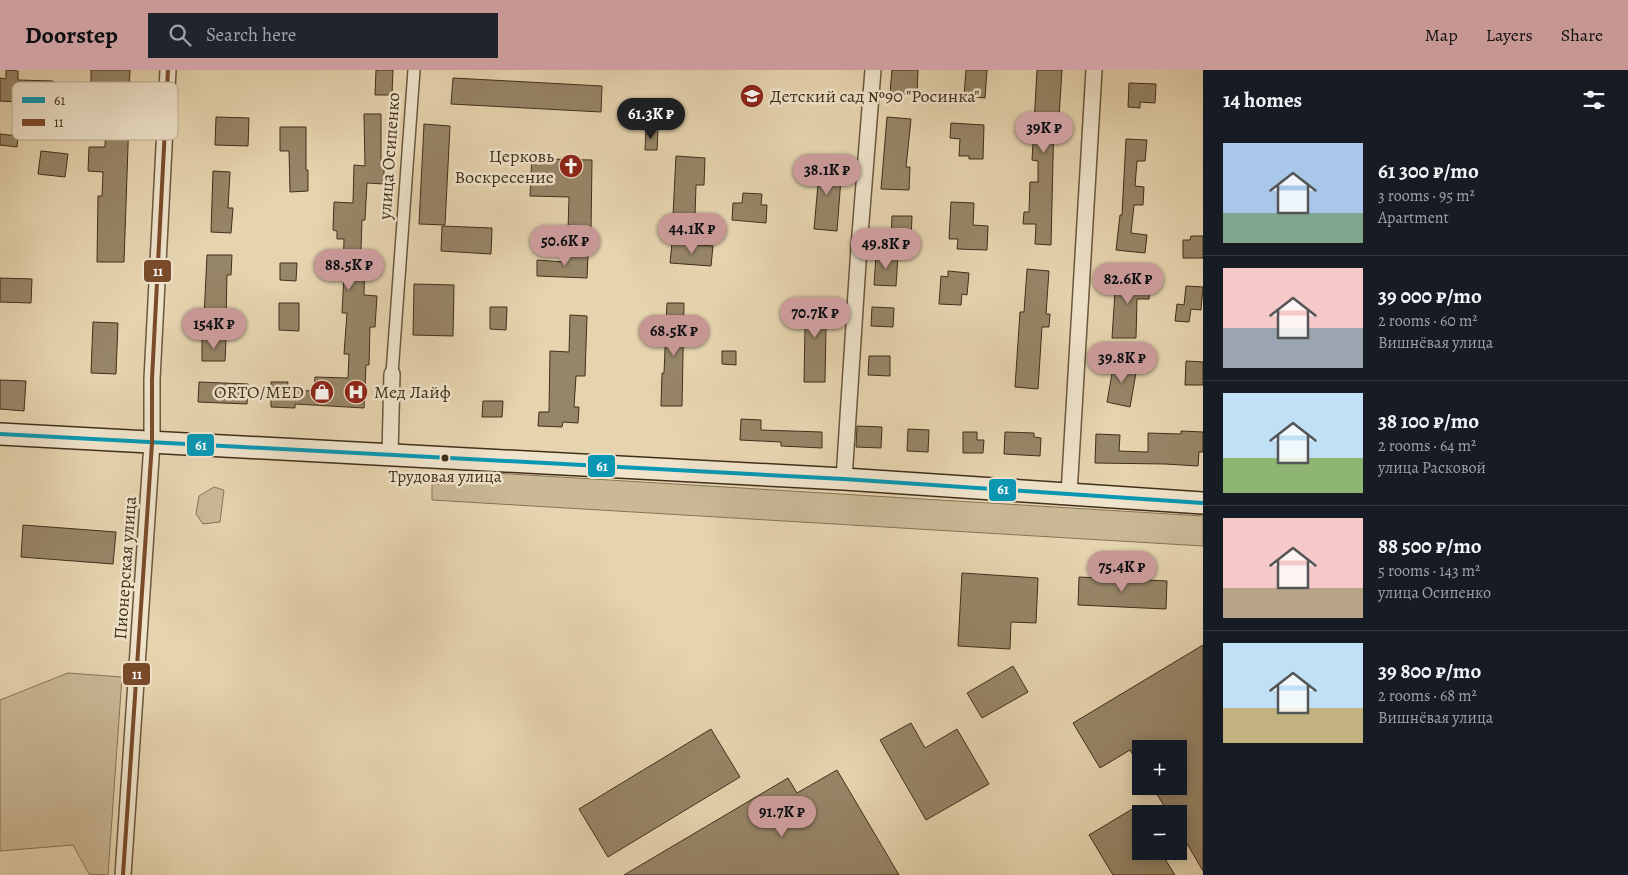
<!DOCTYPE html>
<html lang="en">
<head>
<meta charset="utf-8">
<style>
	body { margin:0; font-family:Alegreya,serif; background:#20242c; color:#f1f3f6; height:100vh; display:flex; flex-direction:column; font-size:19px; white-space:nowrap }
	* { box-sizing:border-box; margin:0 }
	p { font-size:16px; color:#9ea1a6 }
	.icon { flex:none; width:28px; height:28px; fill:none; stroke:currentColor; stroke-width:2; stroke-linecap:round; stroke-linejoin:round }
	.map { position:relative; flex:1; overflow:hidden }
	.side { display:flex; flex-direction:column; background:#171b24; width:425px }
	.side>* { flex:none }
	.fabs { position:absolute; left:1132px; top:670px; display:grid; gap:10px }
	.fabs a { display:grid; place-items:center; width:55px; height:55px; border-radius:0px; background:#171b24; box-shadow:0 2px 12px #0003; font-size:25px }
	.price { position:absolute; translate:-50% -42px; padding:0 11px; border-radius:18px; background:#c59692; color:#111; font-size:16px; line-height:32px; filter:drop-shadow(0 1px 2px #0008) }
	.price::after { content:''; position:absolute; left:50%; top:30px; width:15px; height:11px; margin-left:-8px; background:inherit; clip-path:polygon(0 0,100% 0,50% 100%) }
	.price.active { background:#222; color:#fff }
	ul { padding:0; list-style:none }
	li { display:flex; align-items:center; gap:15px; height:125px; padding:0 20px }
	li+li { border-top:1px solid #363941 }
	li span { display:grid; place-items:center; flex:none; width:140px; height:100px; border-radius:0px; color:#555 }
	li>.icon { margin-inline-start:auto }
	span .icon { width:60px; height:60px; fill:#fffc; stroke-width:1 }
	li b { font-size:21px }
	h2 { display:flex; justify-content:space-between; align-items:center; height:60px; padding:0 20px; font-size:21px }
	header { display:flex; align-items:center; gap:30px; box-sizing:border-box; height:70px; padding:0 25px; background:#c59692; color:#111 }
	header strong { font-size:24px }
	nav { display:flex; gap:28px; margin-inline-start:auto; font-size:18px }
	.search { width:350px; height:45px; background:#20242c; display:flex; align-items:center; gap:12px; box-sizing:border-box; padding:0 18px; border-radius:0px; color:#9ea1a6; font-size:19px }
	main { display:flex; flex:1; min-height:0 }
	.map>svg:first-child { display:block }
	.green { fill:#cab896; stroke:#867458 }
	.building { fill:#978567; stroke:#412f19 }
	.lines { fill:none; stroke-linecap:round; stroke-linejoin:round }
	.pedestrian-casing { stroke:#6a583e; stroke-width:14 }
	.minor-casing { stroke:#6a583e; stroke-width:18 }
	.secondary-casing { stroke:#412f19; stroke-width:24 }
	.pedestrian { stroke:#efe3cb; stroke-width:11 }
	.minor { stroke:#efe3cb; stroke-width:15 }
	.secondary { stroke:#efe3cb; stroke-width:21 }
	.bus-1-casing { stroke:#efe3cb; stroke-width:8 }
	.bus-2-casing { stroke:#efe3cb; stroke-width:8 }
	.bus-1 { stroke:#0a97b3; stroke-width:4 }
	.bus-2 { stroke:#7a4b2a; stroke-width:4 }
	.bus-dot { fill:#412f19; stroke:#efe3cb; stroke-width:2 }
	.labels { text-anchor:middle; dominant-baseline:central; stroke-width:5; stroke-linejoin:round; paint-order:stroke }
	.bus-label { font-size:17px; fill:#412f19; stroke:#efe3cb }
	.poi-label { font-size:18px; fill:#412f19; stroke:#efe3cb; text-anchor:start }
	.street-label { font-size:18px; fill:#412f19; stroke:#efe3cb }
	.key { fill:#efe3cb; stroke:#bbad96; stroke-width:1 }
	.key-label { font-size:14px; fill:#412f19 }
	.line-badge { stroke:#efe3cb; stroke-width:2 }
	.badge-label { font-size:14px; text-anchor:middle; font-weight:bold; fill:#fff }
</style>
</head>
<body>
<header>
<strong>Doorstep</strong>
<div class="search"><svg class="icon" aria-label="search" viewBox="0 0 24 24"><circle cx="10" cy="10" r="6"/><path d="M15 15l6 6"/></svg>Search here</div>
<nav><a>Map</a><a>Layers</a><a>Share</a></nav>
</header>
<main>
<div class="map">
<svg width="1203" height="805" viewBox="0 0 1203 805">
	<rect width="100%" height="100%" fill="#e6d4af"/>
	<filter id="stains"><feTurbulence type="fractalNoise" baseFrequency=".004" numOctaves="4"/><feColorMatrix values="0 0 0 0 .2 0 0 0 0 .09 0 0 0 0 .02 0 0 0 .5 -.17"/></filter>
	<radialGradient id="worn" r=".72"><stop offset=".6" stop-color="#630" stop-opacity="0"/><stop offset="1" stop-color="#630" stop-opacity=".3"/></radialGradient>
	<path class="green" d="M477,402l726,44v30l-771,-46v-16l33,-1z
		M214,417l10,3 -4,32 -17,2 -7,-10 3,-18z
		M68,603l54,4 -14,198 -19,-1 -16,-29 -73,6v-151z"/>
	<path class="building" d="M6,0l12,1v9l35,1 -1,23 -52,-3v-23l6,1z
		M91,0h39l-1,20 -26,-1v7l-12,-1z
		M376,0h17l-1,25h-17z
		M892,0h26l-1,25 -27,-2z
		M966,0h21l-2,28 -21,-2z
		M1037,0h25l-3,47h-5l-3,128 -16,-1 1,-20h-13l1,-12h5l1,-30h8v-21l-6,-1z
		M453,8l149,8 -1,26 -150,-8z
		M1129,13l27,1 -1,19 -15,-1v6l-12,-1z
		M364,44h17v52h3v18l-17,-1 -2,37h-3l-1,30h4l-1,45 13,1 -2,31h-5l-1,38h-3l-2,43 -69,-4v4l-24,-1v-25h17l-1,8 27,1 1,-14 33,1 1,-24h-5l3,-41h-5l2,-38h-1l1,-36h-7v-8l-4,-1 1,-28 19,1 1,-38 11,1z
		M106,46l23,1 -5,145h-27l1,-66h4l1,-24 -15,-1 1,-24h16z
		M216,47l33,1 -1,28 -33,-1z
		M887,47l24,2 -5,48h4l-1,23 -28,-1z
		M951,53l33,2 -1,34h-14v-3h-10l1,-17 -10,-1z
		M424,54l26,2 -5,99 -26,-1z
		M280,57h26v43h2v21l-18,1 -1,-41h-9z
		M646,59h12l-1,21h-12z
		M0,64l18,2 -1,11 -17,-2z
		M1126,69l21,1 -2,21h-8l-2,25 9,1 -1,18h-9l-3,28 16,2 -2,18 -29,-3 4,-35h2z
		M41,81l27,3 -3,23 -27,-3z
		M532,84l11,1v4l49,1 -1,71 -23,-1 1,-33 -39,-1z
		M676,86l29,2 -1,27h-8l-1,31 -22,-1z
		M815,93l27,2 -5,66 -23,-2 4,-45h-5z
		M213,101l17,1 -2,36h5l-2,25 -20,-1z
		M743,123l19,1 -1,11h6l-1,18 -34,-3 1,-17h9z
		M951,132l23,1 -1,22 15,1 -1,24 -30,-1 1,-10h-9z
		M892,146h20l-1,25 -20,-1z
		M442,156l50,2 -1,26 -50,-3z
		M1191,166h12v22h-20v-18h7z
		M672,173l41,3 -2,20 -41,-3z
		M564,184l24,1 -1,23 -50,-2v-16l27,2z
		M207,185h25l-1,20h-4l-1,43 -22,-1z
		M876,185l22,1 -2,30 -22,-1z
		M280,193h17l-1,18 -16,-1z
		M1027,199l22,2 -3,43h4l-1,13h-7l-4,62 -23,-2 5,-75h4z
		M948,201l21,2 -2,22 -5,-1 -1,11 -22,-1 2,-28 7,1z
		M1116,206l34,2 -1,21h-12l-1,39h-24z
		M0,208l32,1 -1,24 -31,-1z
		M414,214l40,1 -1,51 -40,-1z
		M1186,216l17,1 -2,23 -10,-1 -2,13 -14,-1 2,-17 7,1z
		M279,233h20v28l-20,-1z
		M667,233h17l-2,103h-21l1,-33h2z
		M798,233l34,2 -1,22h-5l-1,55h-21l1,-56h-8z
		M490,237h17l-1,23 -16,-1z
		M872,237l22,1 -1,19 -22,-1z
		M570,245l17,1 -2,60h-9l-2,31h5l-1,16 -15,-1 -1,5 -24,-1 1,-14h10l1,-61 19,1z
		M93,252l25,1 -2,51 -25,-1z
		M202,268l24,1 -1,22h-23z
		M722,281h14v14l-14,-1z
		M869,286h21v20l-22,-1z
		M1186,291l17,1v23h-18z
		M1114,292l23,5 -7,40 -23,-5z
		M0,310l26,1 -2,30 -24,-2z
		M199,312l49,2 -1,20 -49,-2z
		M483,331h20l-1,16h-20z
		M741,349l20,1v10l61,2v16l-41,-2v-4l-41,-2z
		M857,356l25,1 -1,21 -25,-1z
		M908,359l21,1 -1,22 -21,-1z
		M1181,361l22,1v20h-4l-1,14 -33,-2 -70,-1 1,-29 24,1 -1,16 29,1v-19l33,1z
		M963,362h14v8h7l-1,13h-20z
		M1005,362l29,1v4l7,1 -1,18 -36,-2z
		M23,455l93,7 -3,32 -92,-7z
		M962,503l76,5 -2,45 -25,-1 -1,27 -52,-3z
		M1079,507l88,4 -1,28 -88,-4z
		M1203,575v226l-24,-41v-16h-10l-17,-28h27v-37h-38v19l-11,-18 -30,18 -27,-45z
		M1013,596l15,26 -46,26 -15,-25z
		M911,653l14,25 32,-19 32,55 -63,36 -46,-80z
		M711,659l29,48 -132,80 -29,-48z
		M837,700l62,105h-275l164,-97 9,15z
		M1134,738l7,12v31h19l15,24h-62l-24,-40z"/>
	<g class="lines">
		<g class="pedestrian-casing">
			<path id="pedestrian" d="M392,304l22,-304"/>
		</g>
		<g class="minor-casing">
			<path id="minor" d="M390,385l2,-81
				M844,409l15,-232 14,-177
				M1069,424l25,-424
				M123,805l29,-432v-64l16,-309"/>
		</g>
		<g class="secondary-casing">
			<path id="secondary" d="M0,364l844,45 359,24"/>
		</g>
		<use href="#pedestrian" class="pedestrian"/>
		<use href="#minor" class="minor"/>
		<use href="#secondary" class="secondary"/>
		<g class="bus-1-casing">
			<path id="bus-1" d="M0,364l844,45 359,24"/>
		</g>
		<g class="bus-2-casing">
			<path id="bus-2" d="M123,805l29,-432v-64l16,-309"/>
		</g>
		<use href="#bus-1" class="bus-1"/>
		<use href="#bus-2" class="bus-2"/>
	</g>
	<defs>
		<g id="school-disc" transform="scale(1.25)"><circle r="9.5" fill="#8f2418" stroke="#efe3cb"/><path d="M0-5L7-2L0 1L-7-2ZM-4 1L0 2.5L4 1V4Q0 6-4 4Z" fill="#fff"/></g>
		<g id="church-disc" transform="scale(1.25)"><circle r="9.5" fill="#8f2418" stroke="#efe3cb"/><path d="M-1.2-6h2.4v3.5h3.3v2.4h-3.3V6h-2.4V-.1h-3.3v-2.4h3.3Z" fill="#fff"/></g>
		<g id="shop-disc" transform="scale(1.25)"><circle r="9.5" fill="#8f2418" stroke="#efe3cb"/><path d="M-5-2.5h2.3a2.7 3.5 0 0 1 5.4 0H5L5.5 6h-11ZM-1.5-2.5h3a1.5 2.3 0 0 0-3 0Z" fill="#fff"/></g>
		<g id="hospital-disc" transform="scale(1.25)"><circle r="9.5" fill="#8f2418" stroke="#efe3cb"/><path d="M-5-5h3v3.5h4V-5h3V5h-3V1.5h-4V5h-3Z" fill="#fff"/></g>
	</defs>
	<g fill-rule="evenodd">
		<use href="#school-disc" x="752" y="26"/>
		<use href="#church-disc" x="571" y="96"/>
		<use href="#shop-disc" x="322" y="322"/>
		<use href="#hospital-disc" x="356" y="322"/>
	</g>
	<circle class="bus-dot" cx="445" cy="388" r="4.5"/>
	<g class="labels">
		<g class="bus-label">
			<text x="445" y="406">Трудовая улица</text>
		</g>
		<g class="poi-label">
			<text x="770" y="26">Детский сад №90 "Росинка"</text>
			<text x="554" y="86" text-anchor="end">Церковь<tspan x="554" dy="21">Воскресение</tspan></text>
			<text x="304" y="322" text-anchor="end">ORTO/MED</text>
			<text x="374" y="322">Мед Лайф</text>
		</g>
		<g class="street-label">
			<text transform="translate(389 86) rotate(-86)">улица Осипенко</text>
			<text transform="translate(125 498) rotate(-86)">Пионерская улица</text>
		</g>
	</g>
	<rect x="12" y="12" width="166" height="58" rx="8" class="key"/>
	<rect x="22" y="27" width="23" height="6" fill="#0a97b3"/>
	<rect x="22" y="49" width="23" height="7" fill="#7a4b2a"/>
	<g class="key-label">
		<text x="54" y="35">61</text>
		<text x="54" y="57">11</text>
	</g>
	<g class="line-badge">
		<rect x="143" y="189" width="29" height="24" rx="5" fill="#7a4b2a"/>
		<rect x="186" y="363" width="29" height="24" rx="5" fill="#0a97b3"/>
		<rect x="587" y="384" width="29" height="24" rx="5" fill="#0a97b3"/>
		<rect x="988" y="408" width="29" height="24" rx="5" fill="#0a97b3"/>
		<rect x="122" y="592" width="29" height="24" rx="5" fill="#7a4b2a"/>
	</g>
	<g class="badge-label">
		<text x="158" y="206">11</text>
		<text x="201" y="380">61</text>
		<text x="602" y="401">61</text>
		<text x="1003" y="424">61</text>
		<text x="137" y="609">11</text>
	</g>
	<rect width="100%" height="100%" filter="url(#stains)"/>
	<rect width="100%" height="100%" fill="url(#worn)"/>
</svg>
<div class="fabs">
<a>+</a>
<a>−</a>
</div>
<b class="price active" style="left:651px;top:70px">61.3K ₽</b>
<b class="price" style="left:1044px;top:84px">39K ₽</b>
<b class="price" style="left:827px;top:126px">38.1K ₽</b>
<b class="price" style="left:692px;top:185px">44.1K ₽</b>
<b class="price" style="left:565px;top:197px">50.6K ₽</b>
<b class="price" style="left:886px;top:200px">49.8K ₽</b>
<b class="price" style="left:349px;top:221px">88.5K ₽</b>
<b class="price" style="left:1128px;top:235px">82.6K ₽</b>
<b class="price" style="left:815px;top:269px">70.7K ₽</b>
<b class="price" style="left:214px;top:280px">154K ₽</b>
<b class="price" style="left:674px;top:287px">68.5K ₽</b>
<b class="price" style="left:1122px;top:314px">39.8K ₽</b>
<b class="price" style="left:1122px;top:523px">75.4K ₽</b>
<b class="price" style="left:782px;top:768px">91.7K ₽</b>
</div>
<section class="side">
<h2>14 homes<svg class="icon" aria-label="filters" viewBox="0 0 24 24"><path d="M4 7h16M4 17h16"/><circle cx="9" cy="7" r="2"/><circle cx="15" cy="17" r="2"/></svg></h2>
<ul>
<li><span style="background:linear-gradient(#a9c7e8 70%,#7fa58c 0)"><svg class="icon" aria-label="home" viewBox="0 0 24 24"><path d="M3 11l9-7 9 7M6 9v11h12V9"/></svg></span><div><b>61 300 ₽/mo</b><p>3 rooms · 95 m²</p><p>Apartment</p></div></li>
<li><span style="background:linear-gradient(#f6c9c9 60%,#9aa5b1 0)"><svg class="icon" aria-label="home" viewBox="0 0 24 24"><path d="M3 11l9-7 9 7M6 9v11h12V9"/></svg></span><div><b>39 000 ₽/mo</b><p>2 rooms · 60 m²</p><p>Вишнёвая улица</p></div></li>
<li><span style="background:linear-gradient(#bfe0f5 65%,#8fb573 0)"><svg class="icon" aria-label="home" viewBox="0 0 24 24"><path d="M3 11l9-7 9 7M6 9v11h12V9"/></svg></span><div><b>38 100 ₽/mo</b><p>2 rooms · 64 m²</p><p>улица Расковой</p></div></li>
<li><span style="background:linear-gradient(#f6c9c9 70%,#b9a48a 0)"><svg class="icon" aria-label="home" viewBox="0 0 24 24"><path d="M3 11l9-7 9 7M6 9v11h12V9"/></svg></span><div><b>88 500 ₽/mo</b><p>5 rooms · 143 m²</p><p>улица Осипенко</p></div></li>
<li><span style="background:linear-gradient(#bfe0f5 65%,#c2b280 0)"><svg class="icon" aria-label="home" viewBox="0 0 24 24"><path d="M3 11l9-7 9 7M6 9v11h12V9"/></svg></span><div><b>39 800 ₽/mo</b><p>2 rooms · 68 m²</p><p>Вишнёвая улица</p></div></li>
</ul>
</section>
</main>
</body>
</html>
